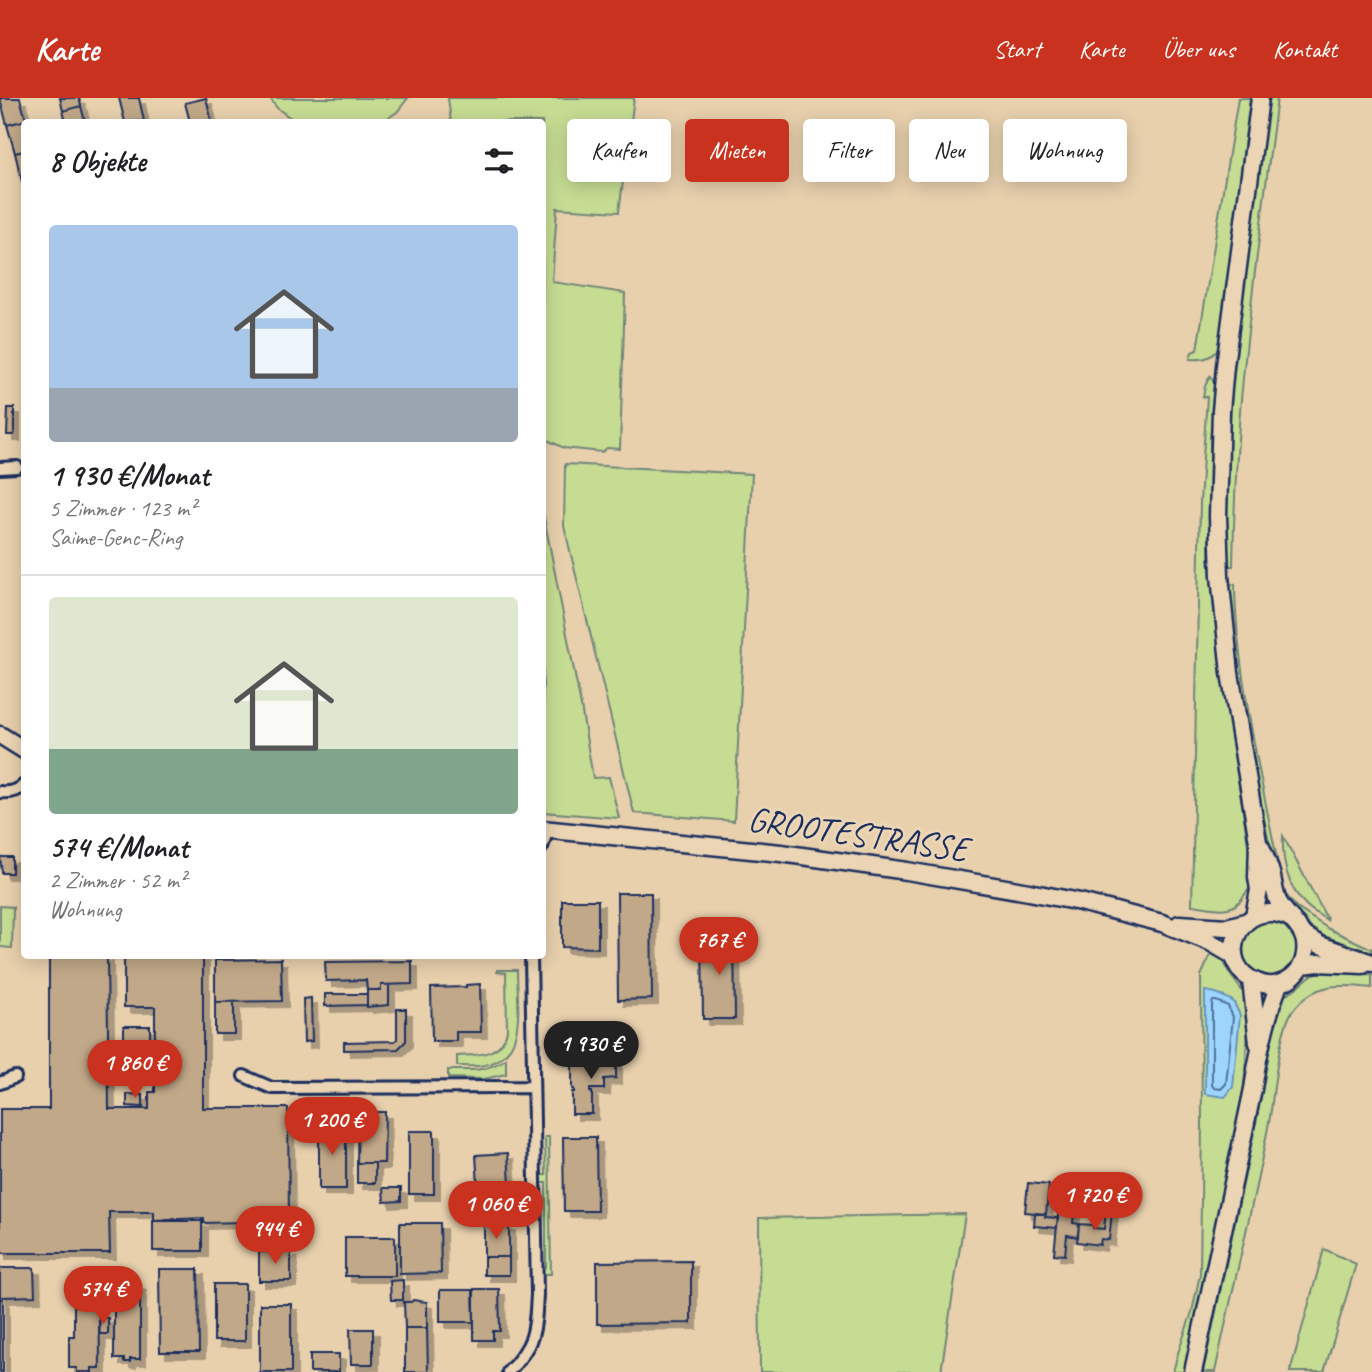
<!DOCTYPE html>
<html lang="de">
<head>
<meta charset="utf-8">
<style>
	body { margin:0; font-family:Caveat,sans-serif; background:#f6f6f6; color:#202124; height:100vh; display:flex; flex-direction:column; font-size:26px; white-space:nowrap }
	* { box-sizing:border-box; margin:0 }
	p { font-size:23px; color:#757577 }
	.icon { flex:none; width:38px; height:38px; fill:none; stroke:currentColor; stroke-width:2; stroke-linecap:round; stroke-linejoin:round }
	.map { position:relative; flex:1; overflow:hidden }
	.panel { position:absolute; left:21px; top:21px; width:525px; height:840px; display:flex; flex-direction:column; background:#fff; border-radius:7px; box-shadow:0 4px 18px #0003 }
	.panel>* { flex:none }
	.guide { position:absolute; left:567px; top:21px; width:665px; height:63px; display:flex; gap:14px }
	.price { position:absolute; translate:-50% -60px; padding:0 16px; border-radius:24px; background:#c8321e; color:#fff; font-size:23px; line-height:46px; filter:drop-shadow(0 2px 4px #0008) }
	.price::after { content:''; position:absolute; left:50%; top:42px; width:21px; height:16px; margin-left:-10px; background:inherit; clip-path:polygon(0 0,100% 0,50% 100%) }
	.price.selected { background:#222; color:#fff }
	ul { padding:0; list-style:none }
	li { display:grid; align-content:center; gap:14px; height:371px; padding:0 28px }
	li+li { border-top:2px solid #e0e0e0 }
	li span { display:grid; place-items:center; height:217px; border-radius:7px; color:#555 }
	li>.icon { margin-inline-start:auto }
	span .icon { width:126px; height:126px; fill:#fffc; stroke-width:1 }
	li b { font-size:30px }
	h2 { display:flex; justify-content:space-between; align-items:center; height:84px; padding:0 28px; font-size:30px }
	.tag { padding:0 24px; border-radius:7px; background:#fff; box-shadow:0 4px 18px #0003; font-size:24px; line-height:63px }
	.tag.selected { background:#c8321e; color:#fff }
	header { display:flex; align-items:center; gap:42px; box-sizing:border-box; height:98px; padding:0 35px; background:#c8321e; color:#fff }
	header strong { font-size:33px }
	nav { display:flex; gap:38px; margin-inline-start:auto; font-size:24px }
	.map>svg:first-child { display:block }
	.green { fill:#c6dc92; stroke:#708678; stroke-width:2 }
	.water { fill:#9dd5fd; stroke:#6993bd; stroke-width:2 }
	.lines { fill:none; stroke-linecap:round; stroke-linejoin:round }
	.shore { stroke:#4f719e; stroke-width:2 }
	.building { fill:#c1a888; stroke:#1b2f5e; stroke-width:2; filter:url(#shadow) }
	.street-casing { stroke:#1b2f5e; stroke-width:16 }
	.secondary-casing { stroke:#1b2f5e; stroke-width:21 }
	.street { stroke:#ebd5b4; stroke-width:10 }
	.secondary { stroke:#ebd5b4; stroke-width:16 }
	.labels { text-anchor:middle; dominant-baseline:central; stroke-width:6; stroke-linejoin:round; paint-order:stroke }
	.street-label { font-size:35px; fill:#1b2f5e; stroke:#ebd5b4 }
</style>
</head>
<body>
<header>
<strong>Karte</strong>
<nav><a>Start</a><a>Karte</a><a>Über uns</a><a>Kontakt</a></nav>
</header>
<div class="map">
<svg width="1372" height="1274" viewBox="0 0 1372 1274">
	<defs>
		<filter id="shadow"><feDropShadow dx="6" dy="6" stdDeviation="0" flood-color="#0004"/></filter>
	</defs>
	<rect width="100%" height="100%" fill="#e8d0ad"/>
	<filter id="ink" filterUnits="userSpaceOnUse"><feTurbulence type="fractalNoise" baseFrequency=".0143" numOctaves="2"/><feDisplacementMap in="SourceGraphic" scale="14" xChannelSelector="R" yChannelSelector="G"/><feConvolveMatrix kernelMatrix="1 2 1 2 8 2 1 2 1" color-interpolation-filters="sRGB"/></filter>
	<g filter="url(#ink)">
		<path class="green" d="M270,0h138l-11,14 -15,10h-86l-19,-14z
			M448,0h186l-15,114 -62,-4 -5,74 73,11 -5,156 -13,-1 -5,4 -38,-4 -21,-10 -1,-316h-91z
			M1238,0h12l-30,247c-6,13 -16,15 -30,14l2,-7 5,-2z
			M1267,0h10c-13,104 -28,208 -37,313 -4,51 -6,103 -7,155h-5l-2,-87 6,-90z
			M1210,278l5,8 -5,57 -1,117 6,60 39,268c-9,4 -9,11 -16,17 -11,11 -33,3 -46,2l8,-403 7,-105h-4l2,-11z
			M565,366l187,10 -18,347 -100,-8 -70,-287z
			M543,414l38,194 12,72 16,-1 10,41 -76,-6z
			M1235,486c0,39 5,75 11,113 10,62 23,124 36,186l-3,1c-25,-98 -40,-199 -50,-299z
			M1283,738l45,85c-8,-6 -17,-10 -23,-17 -18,-17 -23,-44 -22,-68z
			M1281,796l6,2 10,12 32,21 43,20v6l-39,-11 -20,-12 -9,-14 -14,-12z
			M0,808l13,1 -1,41 -12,-1z
			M1243 851a27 27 0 1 1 54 0a27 27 0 1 1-54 0Z
			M1213,851l10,10 6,14 17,23 3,19 -5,71 -6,32 -54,254h-11l5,-19 14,-41 8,-38 2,-150 -1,-148z
			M497,872h20c0,33 11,86 -32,95 -9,2 -19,1 -28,1v-10c22,-1 45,0 50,-26l-1,-57 -9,-1z
			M1327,872h15l30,5v13c-31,-3 -56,-7 -78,21 -15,18 -20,82 -24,108 -16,85 -37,170 -55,255h-12l54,-254 15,-94 9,-26 14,-9 18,-15z
			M506,961v15l-22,5 -36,-1v-8c22,0 38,2 58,-11z
			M545,1039h4l2,137h-10v-7h5v-84h-5v-8h5z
			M965,1116l-24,158h-181l-1,-154z
			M1324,1151l32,15 -32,108h-34z"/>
		<path class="water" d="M1205,893l11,2 17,8 7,14 -7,72 -8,10 -20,-3z"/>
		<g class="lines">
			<path class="shore" d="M1213,903h3l12,5 5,11 -7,67 -5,5 -7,-1 -2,-3v-81z"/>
		</g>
		<path class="building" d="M0,0h20l6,22 -19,5z
			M60,0h19l2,8 -18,5z
			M119,0h20l5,23 -19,1z
			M206,0l6,24h-22l-5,-19z
			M81,8l4,16h-19l-3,-11z
			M26,22l-2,31 -9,2 -8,-28z
			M24,53v30l-2,1 -7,-29z
			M8,310h6v27h-7z
			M0,759h12v16h-10z
			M617,795h34l1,106 -34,1z
			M562,802h36v48l-36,-1z
			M734,837l1,84h-32l-1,-83z
			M49,858h58l2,153h40v-17h6v-85h-31v-51h79v152h85l1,113 -85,2v-5l-50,2v-8h-45l1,41h-110v-144h49z
			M281,861l1,42 -67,1v-42z
			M412,863v23l-31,1v5h-14l-1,-10 -40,1 -1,-19z
			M480,886l1,48h-25v9h-24l-1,-53 35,-1v-2z
			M381,887h8v20l-22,2v-17h14z
			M325,896h42v11l-42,1z
			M311,900l1,43 -8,1 -1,-43z
			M215,904h19v32h-19z
			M397,911h9v32l-8,8 -54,1v-8l51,-1 2,-2z
			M124,928h26v27h-26z
			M594,956h22v24l-12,1v10h-14v3h2v22h-20v-22h2v-3h-2v-24l22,-1z
			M127,996l16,1v12l-16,-1z
			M358,1014h27l-1,51h-27z
			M319,1027h27v64h-27z
			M409,1033h25v63h-25z
			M563,1039h33l1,74h-33z
			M508,1055l2,31 -32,2 -2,-31z
			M357,1065h18v20h-18z
			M1028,1085l21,2 -3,29 -21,-2z
			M383,1090h18v13l-17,1z
			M1061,1090l25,2 -1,14 -10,-1 -2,20 6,1 -1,13 -11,-2 -2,20 -11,-1z
			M1086,1092l22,2 -4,37 -11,-1 1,-16 -10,-1z
			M1106,1113l6,1 -3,28 -8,-1 -1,6 -23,-3 2,-18 14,1v3l11,1z
			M1035,1115l11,1 -1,3 13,1 -1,10 -23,-2z
			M153,1123h49v30h-49z
			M400,1125h40l1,50 -41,1z
			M484,1127h25v32h-25z
			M345,1139h50v39h-50z
			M259,1154h32v29h-32z
			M484,1159h25v18h-25z
			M691,1163v62l-94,1v-62z
			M0,1170h34l1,28 -32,1v75h-3z
			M159,1171h39l1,83h-39z
			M74,1177h25l1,93h-8v4h-15v-4h-8v-32h5z
			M403,1182v20h-12l-1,-19z
			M114,1186h26v75h-10v3h-6v-3h-10z
			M214,1186h31v57h-31z
			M474,1191h25l1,42h-7v9h-19z
			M440,1192h33l1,32h-34z
			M413,1202l14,2v26h-22l-1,-26h7z
			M260,1206h31v68h-31z
			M99,1220h9v16h-9z
			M405,1230h22l1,44h-23z
			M350,1231h23v35h-22z
			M310,1256h29v18h-29z"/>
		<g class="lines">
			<g class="street-casing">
				<path id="street" d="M0,370l17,-1
					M0,694c9,1 18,-1 24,-7
					M542,749l6,-18
					M244,978l28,12 261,-1
					M0,985l15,-6
					M508,1274c27,-28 27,-40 29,-78l-6,-338"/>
			</g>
			<g class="secondary-casing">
				<path id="secondary" d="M0,637l24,15
					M542,731l239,24 126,18 122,21 51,10 82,21 48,19 24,14
					M1261,749c4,10 9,20 11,30 2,9 3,19 7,26 13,21 32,28 25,56 -3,12 -14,22 -26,25 -6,2 -14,1 -21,-2 -47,-18 -16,-90 35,-63
					M1254,818l5,-26 -2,-13 1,-35 -28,-169 -10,-97 -2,-60 3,-105 4,-45 35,-268
					M1179,826l48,3 18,-5
					M1304,837l16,10 52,18
					M1303,867l15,-2 45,2
					M1251,882l7,63
					M1193,1274l60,-283c5,-36 13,-71 26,-105"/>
			</g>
			<use href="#street" class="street"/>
			<use href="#secondary" class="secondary"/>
		</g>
	</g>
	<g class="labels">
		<g class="street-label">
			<text transform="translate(858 736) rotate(8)">GROOTESTRASSE</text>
		</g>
	</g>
</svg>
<b class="price" style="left:719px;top:879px">767 €</b>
<b class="price selected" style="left:591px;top:983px">1 930 €</b>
<b class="price" style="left:135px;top:1002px">1 860 €</b>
<b class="price" style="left:332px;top:1059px">1 200 €</b>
<b class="price" style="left:1095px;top:1134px">1 720 €</b>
<b class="price" style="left:496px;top:1143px">1 060 €</b>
<b class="price" style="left:275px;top:1168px">944 €</b>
<b class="price" style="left:103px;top:1228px">574 €</b>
<div class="guide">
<a class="tag">Kaufen</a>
<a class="tag selected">Mieten</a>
<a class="tag">Filter</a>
<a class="tag">Neu</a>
<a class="tag">Wohnung</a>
</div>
<section class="panel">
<h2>8 Objekte<svg class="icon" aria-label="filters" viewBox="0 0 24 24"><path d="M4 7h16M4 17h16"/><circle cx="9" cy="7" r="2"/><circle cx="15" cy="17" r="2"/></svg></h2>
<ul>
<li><span style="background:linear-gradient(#a9c7e8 75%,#9aa5b1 0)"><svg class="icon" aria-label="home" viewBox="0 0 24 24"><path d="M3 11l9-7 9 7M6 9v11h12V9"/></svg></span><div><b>1 930 €/Monat</b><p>5 Zimmer · 123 m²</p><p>Saime-Genc-Ring</p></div></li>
<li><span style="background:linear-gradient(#dfe7d0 70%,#7fa58c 0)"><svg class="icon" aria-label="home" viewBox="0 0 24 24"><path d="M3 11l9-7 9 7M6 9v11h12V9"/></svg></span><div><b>574 €/Monat</b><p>2 Zimmer · 52 m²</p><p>Wohnung</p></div></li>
</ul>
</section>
</div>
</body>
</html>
